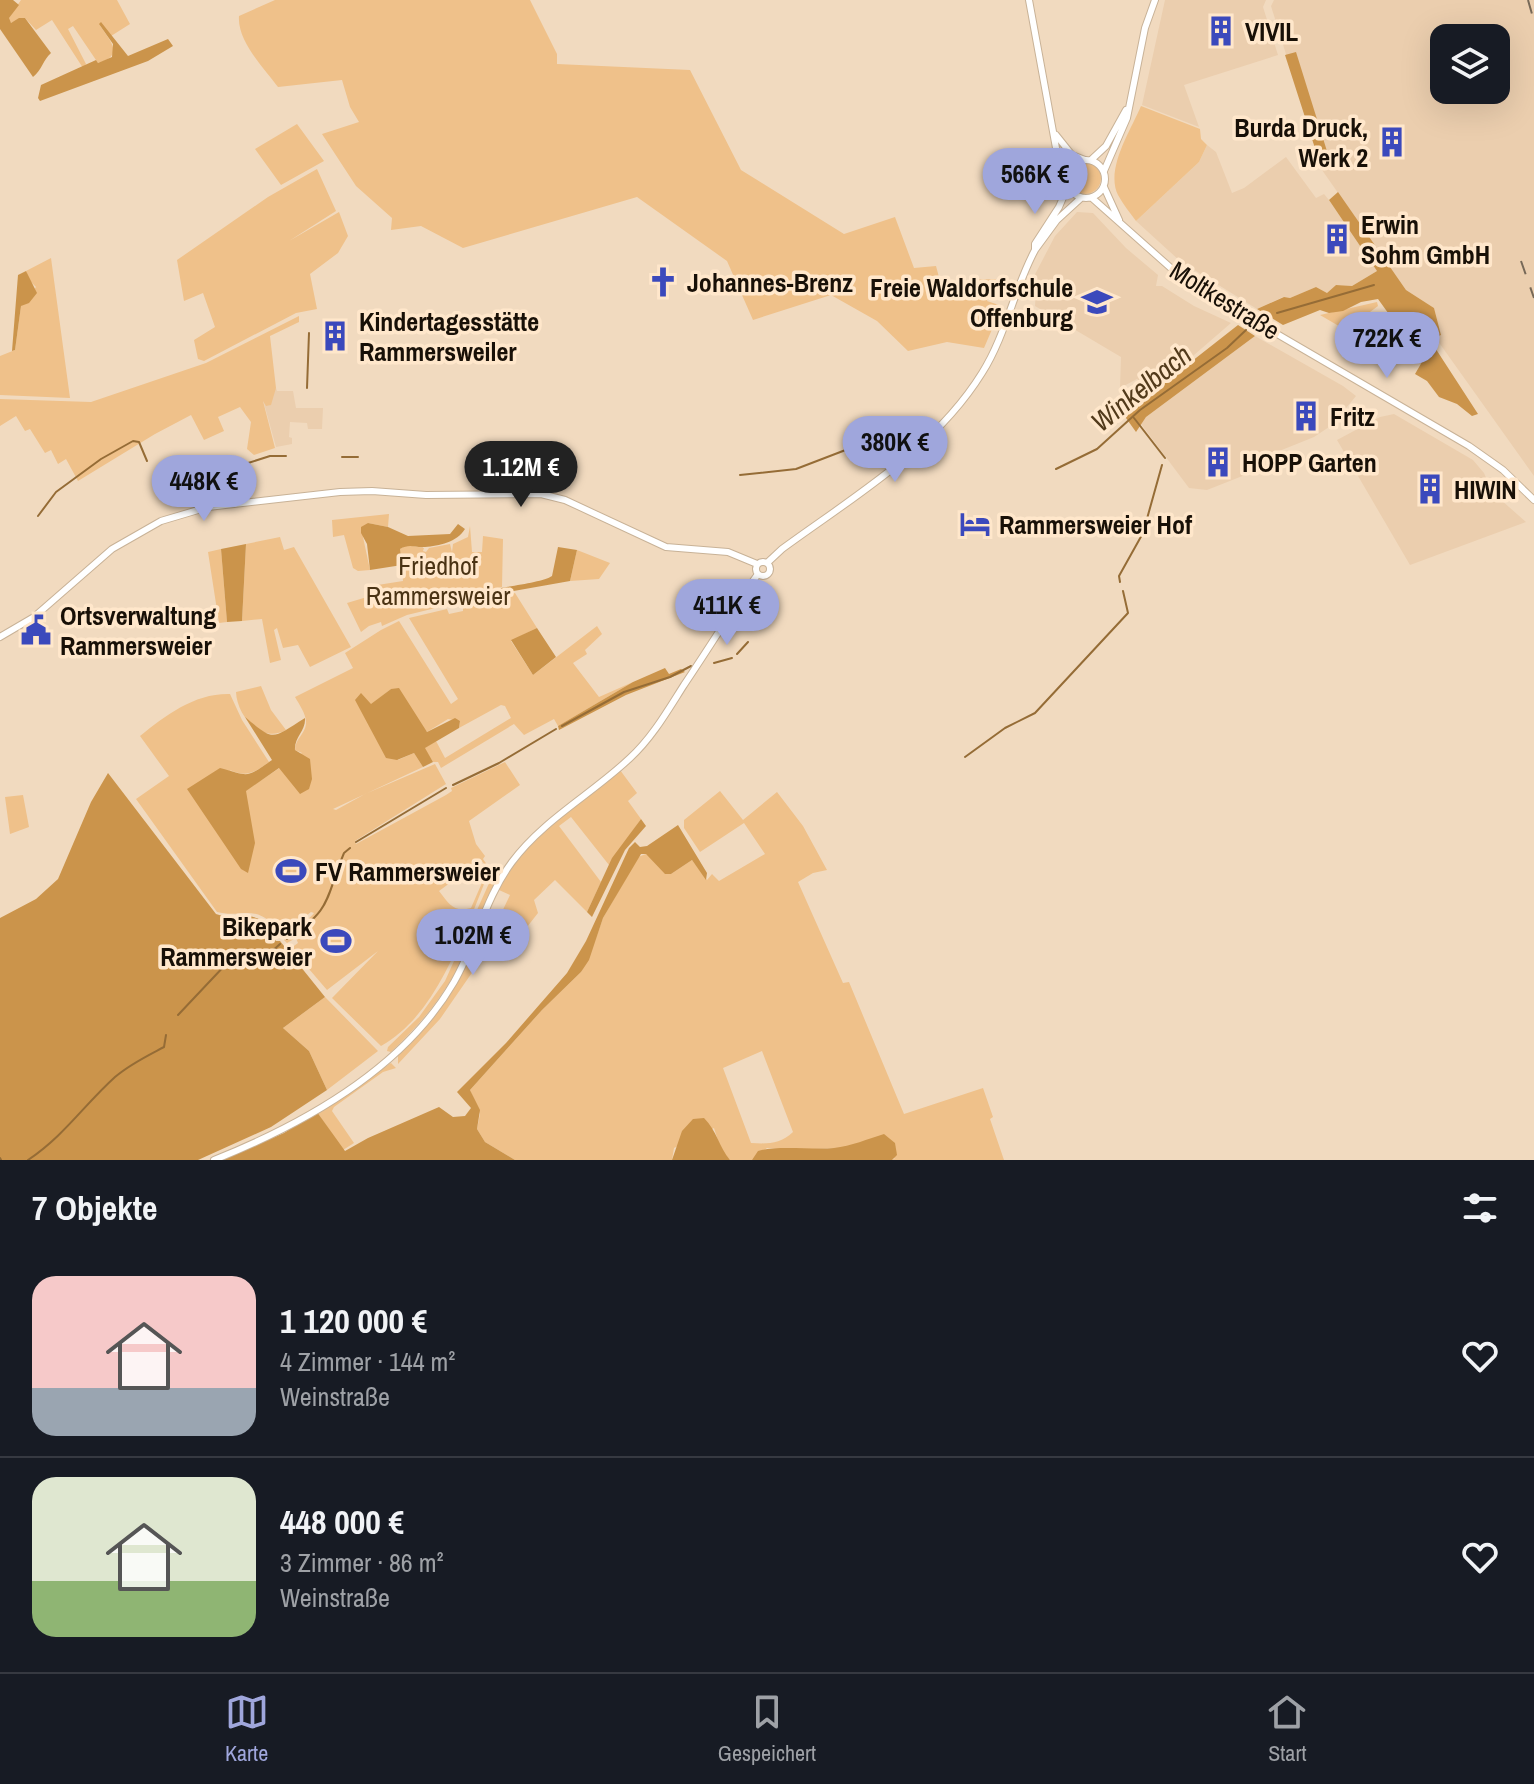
<!DOCTYPE html>
<html lang="de">
<head>
<meta charset="utf-8">
<style>
	body { margin:0; font-family:"Archivo Narrow",sans-serif; background:#20242c; color:#f1f3f6; height:100vh; display:flex; flex-direction:column; font-size:30px; white-space:nowrap }
	* { box-sizing:border-box; margin:0 }
	p { font-size:26px; color:#9ea1a6 }
	.icon { flex:none; width:44px; height:44px; fill:none; stroke:currentColor; stroke-width:2; stroke-linecap:round; stroke-linejoin:round }
	.map { position:relative; height:1160px; overflow:hidden }
	.sheet { display:flex; flex-direction:column; background:#171b24; flex:1 }
	.sheet>* { flex:none }
	.fabs { position:absolute; left:1430px; top:24px; display:grid; gap:16px }
	.fabs a { display:grid; place-items:center; width:80px; height:80px; border-radius:16px; background:#171b24; box-shadow:0 8px 32px #0002; font-size:40px }
	.price { position:absolute; translate:-50% -68px; padding:0 18px; border-radius:28px; background:#9fa6dc; color:#111; font-size:26px; line-height:52px; filter:drop-shadow(0 2px 4px #0008) }
	.price::after { content:''; position:absolute; left:50%; top:48px; width:24px; height:18px; margin-left:-12px; background:inherit; clip-path:polygon(0 0,100% 0,50% 100%) }
	.price.selected { background:#222; color:#fff }
	ul { padding:0; list-style:none }
	li { display:flex; align-items:center; gap:24px; height:200px; padding:0 32px }
	li+li { border-top:2px solid #363941 }
	li span { display:grid; place-items:center; flex:none; width:224px; height:160px; border-radius:24px; color:#555 }
	li>.icon { margin-inline-start:auto }
	span .icon { width:96px; height:96px; fill:#fffc; stroke-width:1 }
	li b { font-size:34px }
	h2 { display:flex; justify-content:space-between; align-items:center; height:96px; padding:0 32px; font-size:34px }
	.dock { display:flex; justify-content:space-around; align-items:center; height:112px; border-top:2px solid #363941; background:#171b24; font-size:22px; color:#9ea1a6 }
	.dock a { display:grid; justify-items:center; gap:4px }
	.dock .selected { color:#9fa6dc }
	.map>svg:first-child { display:block }
	.built { fill:#ebceae; fill-rule:evenodd }
	.green { fill:#efc18a; fill-rule:evenodd }
	.forest { fill:#cb944b }
	.lines { fill:none; stroke-linecap:round; stroke-linejoin:round }
	.stream { stroke:#956c36; stroke-width:2 }
	.tertiary-casing { stroke:#c8b297; stroke-width:8 }
	.tertiary { stroke:#fff; stroke-width:6 }
	.rail { stroke:#776958; stroke-width:2; stroke-dasharray:14 14; stroke-linecap:butt }
	.labels { text-anchor:middle; dominant-baseline:central; stroke-width:7; stroke-linejoin:round; paint-order:stroke }
	.poi-label { font-size:26px; font-weight:bold; fill:#181007; stroke:#ffe7cb; text-anchor:start }
	.street-label { font-size:26px; fill:#181007; stroke:#ffe7cb }
	.park-label { font-size:26px; fill:#4a3314; stroke:#ffe7cb }
	.water-label { font-size:28px; font-style:italic; fill:#523a1b; stroke:#ffe7cb }
</style>
</head>
<body>
<div class="map">
<svg width="1534" height="1160" viewBox="0 0 1534 1160">
	<rect width="100%" height="100%" fill="#f1dabf"/>
	<path class="built" d="M1165,0h101l-3,7 15,48 -94,30 15,42 -57,-22z
		M1274,0h260v476l-99,-139 6,-2 -7,-27 -28,-18 -84,-120 -51,-164zM1444,38h52v52h-52z
		M1207,145l9,7 16,41 12,-5 42,-31 30,41 8,-4 5,6 48,71 -25,15 -16,-1 -9,8 -11,-6 -26,11 -7,-1 -26,12 -77,-48 -44,-40 63,-59z
		M1077,212l16,1 33,35 32,27 -2,11h6l32,20 37,17 -59,51 -2,-2 -17,9 -3,-4 -9,5 -4,-3 -17,9 1,-31 -86,-51 1,-15 -6,-7 25,-48z
		M1255,336l88,50 13,10 -24,29 -18,12 -69,28 5,8 -43,17 -18,-2 -48,-64 5,-7z
		M276,388l1,3h16l3,17h27l-1,21h-14l-1,-6 -17,-1 -1,15 3,1v6l-16,3 -13,-47z
		M1394,414l79,46 11,13 8,19 34,30 -116,43 -73,-125 43,-23z"/>
	<path class="green" d="M21,0h96l13,24 -19,12 -12,-12c10,16 27,31 -1,39l-25,-37 -5,3 18,35 -3,4 -31,-48 -16,10 -11,-12 -14,5 -3,-4z
		M275,0h255l27,54v10l133,6 51,100 103,64 51,-17 19,51 22,-2 4,15 56,-2 -9,22 15,5 -18,42 -37,-6 -39,9 -31,-30 -46,-26 -78,25 -26,-59 -90,-64 -174,51 -42,-22 -30,4 1,-12 -36,-32 -34,-52 37,-12 -9,-15 -8,-27 -64,7c-14,-19 -41,-46 -39,-71z
		M1141,106l59,23 1,10 6,6 -8,17 -63,59c-6,-8 -13,-17 -18,-26 -13,-26 13,-65 23,-89z
		M297,124l27,37 -43,24 -26,-36z
		M1069 178a16 16 0 1 1 32 0a16 16 0 1 1-32 0Z
		M317,169l19,42 -47,30 50,-29 9,24 -10,17 -28,21 7,35 -21,4 -92,48 -6,-2 -4,-19 21,-13 -12,-34 -19,8 -7,-41 91,-63z
		M51,258l19,140 -70,-3v-39l15,-6 6,-44 15,-19 -8,-8 -2,-8z
		M1377,302l1,4 -8,6 12,17 -7,7 -9,-5 -5,8 -41,-24z
		M299,316v6l-29,14 6,52 -5,17 -5,1 -3,-5 12,47 -21,7 -7,-6 4,-27 -11,-15 -22,10 6,14 -20,9 -13,-25 -36,19 -77,47 -12,-22 -8,5 -7,-14 -6,3 -15,-24 -5,2 -9,-15 -16,10v-27l91,3 115,-39z
		M389,514l-1,13 -20,-4 -5,14 7,33 -12,1 -5,-3 -9,-33 -11,2 -1,-17z
		M470,526l2,26h10l1,-16 20,3 -1,48 -17,4v5l-78,19 -25,11 -1,-4 -12,4 -8,6 -14,-29 20,-6 -2,-10 38,-6 -3,-32 7,-4 17,3 -1,3 3,1 3,-4 21,-4 2,8 1,-8 15,-7z
		M280,537l4,13 10,-3 57,100 -41,20 -12,-22 -15,3 -6,-20 -3,2 7,30 -11,3 -8,-44 -20,2 4,-77z
		M221,549l6,73 -8,1 -11,-71z
		M577,550l33,13 -11,16 -29,2z
		M515,593l22,35 -26,13 22,34 64,-49 5,8 -17,16 2,4 -14,9 26,34 34,-15 -75,44 -4,-7 -30,16 -10,-11 -73,44 -3,-6h-5l-9,-14 12,-7 9,17 66,-40 -6,-12 -4,-1 -42,23 1,-7 -12,-2 -21,13 -36,-43 -20,16 27,55 16,-7 9,14 -90,42 3,1 29,-16 70,-30 11,20 -91,57 1,3 90,-49 6,-4 -1,-3 54,-26 15,23 -51,36 7,23 9,12 -2,3 7,10 -19,48 -20,-2 7,9 6,-3 3,4c-19,45 -42,96 -86,121l-49,-48 46,-47 -51,39 -36,-42 7,-5 -2,-5 -9,5 -3,-3c5,-12 22,-16 30,-27l-3,-1 -18,14 -16,-6 -5,3c-21,-18 -32,-5 -55,-11l-81,-113 33,-23 -29,-40c26,-21 55,-43 90,-42l12,26 27,42c-14,10 -22,16 -39,8l15,21 57,-38 -7,-3c0,-11 10,-16 11,-26 1,-9 -7,-20 -11,-27l58,-29 -8,-15 36,-23 18,-9 52,83 7,-5 -49,-81 38,-9 2,5 14,-3v-5zM481,860l7,9 -17,39c-17,5 -22,-4 -32,-17z
		M261,686l10,24 15,20c-25,14 -49,-14 -50,-38z
		M620,770l17,23 -9,8 13,18 -32,46 -38,-48 -12,9 42,56 -14,30 -32,-32 -21,20 4,13 -26,33 -14,-11 -58,84 -42,45v-10c37,-35 60,-73 81,-118l10,3 21,-44 -11,-5c25,-51 78,-84 121,-120z
		M720,791l23,29 34,-28 26,34 24,44 -14,3 -15,9 45,101 6,-1 55,132 79,-26 10,29 -3,2 14,41h-112l3,-2 -58,-10 -48,2 -22,-2 -15,12h-22l-9,-10 -7,-22 -40,20 -2,12h-157l-30,-18 -8,-13 3,-15 -10,-24 72,-80 39,-38 10,-20 12,-34 35,-61 8,-3 25,20 21,-14 15,20 5,-6 7,7 46,-27 -21,-31 -44,29 -16,-24v-8zM762,1051l31,81c-13,12 -25,12 -42,11l-28,-75z
		M23,795l6,32 -19,7 -5,-37z
		M495,870l4,5c-14,25 -22,53 -34,79 -18,38 -43,69 -74,98l-4,-1 1,-4 31,-30 26,-36z
		M325,997l53,54 -51,39 -18,-39 -26,-23z
		M391,1063l5,5 -13,4 -49,35 -2,4 22,32 -11,7 -26,-38z"/>
	<path class="forest" d="M0,0h13l6,5 -10,13 2,5 8,-5h6l26,35c-8,7 -9,17 -18,24l-33,-48z
		M101,22l27,34 40,-17 5,7 -25,15 -108,40 -2,-3 3,-13 55,-25 2,3 14,-6 1,-13 -14,-20z
		M1296,52l35,112 -9,6 -37,-115z
		M1338,192l68,98 28,18 7,27 -11,5 48,74 -6,2 -15,-12 -18,-7 -12,-16 -12,-7 7,-12c-6,-11 -10,-23 -25,-22l7,-5 -26,-36 -17,3 -18,9 -14,2 -9,-3 -37,15 -26,-16 27,-12 6,1 26,-11 11,6 9,-8 16,1 25,-15 -48,-71z
		M26,271l11,22 -8,10 -8,3 -6,44 -3,1 6,-76z
		M1238,325l17,11 -109,81 -10,15 -10,-14 -1,-7 11,-13 37,-22z
		M368,523l20,4 20,9 42,-2 8,-10 7,5c-8,13 -26,17 -40,18 -10,1 -15,-4 -25,2l2,16 -32,5 -3,-26 -6,-11v-6z
		M246,544l-4,77 -15,1 -6,-73z
		M558,547l19,3 -7,31 -85,15v-5c16,-4 57,-8 67,-15z
		M537,628l19,29 -23,18 -22,-35z
		M665,668l4,6 12,-5 4,3 -59,23 -67,35 -1,-4 75,-44z
		M399,688l28,44 28,-14 5,3 -1,7 -34,20 8,14 -10,5 -9,-14 -17,7 -11,-2 -31,-58 6,-7 10,11 20,-15z
		M245,717c30,25 26,22 60,1 1,13 -11,19 -10,32l15,9 2,20 -3,10 -9,5 -21,-26 -33,23 9,52 -7,30 -7,-4 -54,-80 33,-21c30,8 25,11 52,-8z
		M108,773l108,141c21,7 27,-5 51,9l2,2 -4,4 11,12h4l45,56 -42,31 26,23 18,39 -56,37 -73,33h-198v-242l36,-19 22,-20 33,-77z
		M641,819l5,7 -21,24 -33,67 -5,-5 25,-54z
		M678,825l29,48 -1,7 -14,-20 -21,14h-6l-19,-20h-5l-38,64 -14,42 -8,12 -39,38 -72,80 10,20 -3,19 8,13 30,18h-293l62,-27 33,-21 28,39 23,-13 71,-31 14,10 12,-1 6,-8 -14,-16 49,-49 61,-70 19,-32 43,-93 6,-6 5,5 7,-1z
		M704,1118c13,13 15,29 26,42h-58l10,-29 11,-12z
		M884,1134l11,9 2,12 -5,5h-140l6,-9c18,-6 54,-1 76,-3 17,-2 34,-9 50,-14z"/>
	<g class="lines">
		<path class="stream" d="M1277,313l97,-28
			M307,388l2,-55
			M1134,418l31,40
			M342,457h16
			M245,464l25,-8h16
			M1056,469l41,-20 43,-39 87,-62 19,-18
			M740,475l56,-6 60,-23
			M38,516l18,-24 45,-33 32,-18 6,1 8,19
			M1120,582l-1,-6 24,-43 19,-68
			M737,654l11,-12
			M714,663l18,-5
			M562,726l62,-34 46,-15 21,-11
			M965,757l40,-29 30,-15 93,-100 -5,-22
			M453,785l46,-22 57,-34
			M356,842l90,-54
			M287,939c46,-30 38,-40 57,-86l6,-5
			M178,1015l50,-53 42,-9 10,-9
			M0,1158l1,2
			M28,1160c36,-24 56,-55 87,-83 15,-13 32,-21 49,-30l2,-12"/>
		<g class="tertiary-casing">
			<path id="tertiary" d="M1029,0l27,148 12,24
				M1056,135l16,20 13,5
				M1067 179a19 19 0 1 1 38 0a19 19 0 1 1-38 0Z
				M1091,160l15,-14 20,-36
				M1104,171l23,-53 18,-90 10,-28
				M1104,187l15,33
				M1092,198l80,71 40,27 257,150 34,24 31,30
				M1035,250l22,-30 24,-22
				M756 569a7 7 0 1 1 14 0a7 7 0 1 1-14 0Z
				M767,563l15,-14c71,-52 153,-100 200,-176 24,-38 32,-84 53,-123v-6l24,-37 9,-21
				M0,637l34,-20 78,-68 49,-28 47,-14 132,-15 32,-1 54,4 115,-1 24,6 101,47 62,5 29,12
				M214,1160c90,-36 190,-92 240,-178 22,-38 31,-84 58,-120 31,-42 80,-68 118,-104 22,-20 38,-48 54,-73 25,-37 48,-75 74,-111"/>
		</g>
		<use href="#tertiary" class="tertiary"/>
		<path class="rail" d="M1528,0l6,21
			M1521,261l13,37"/>
	</g>
	<defs>
		<g id="building-bare" transform="scale(2.4)"><path d="M-4-6H4V6H1V3H-1V6H-4ZM-2.5-4.3h1.7v1.8h-1.7ZM.8-4.3h1.7v1.8H.8ZM-2.5-1h1.7V.8h-1.7ZM.8-1h1.7V.8H.8Z" fill="#3b49bc" stroke="#ffe7cb" stroke-width="2.5" paint-order="stroke"/></g>
		<g id="church-bare" transform="scale(2.4)"><path d="M-1.2-6h2.4v3.5h3.3v2.4h-3.3V6h-2.4V-.1h-3.3v-2.4h3.3Z" fill="#3b49bc" stroke="#ffe7cb" stroke-width="2.5" paint-order="stroke"/></g>
		<g id="school-bare" transform="scale(2.4)"><path d="M0-5L7-2L0 1L-7-2ZM-4 1L0 2.5L4 1V4Q0 6-4 4Z" fill="#3b49bc" stroke="#ffe7cb" stroke-width="2.5" paint-order="stroke"/></g>
		<g id="hotel-bare" transform="scale(2.4)"><path d="M-6-4.5h1.5V1H6V5H4.5V3h-9V5H-6ZM-4 0a1.8 1.8 0 1 1 3.6 0ZM.5 0V-2.5h3Q6-2.5 6 0Z" fill="#3b49bc" stroke="#ffe7cb" stroke-width="2.5" paint-order="stroke"/></g>
		<g id="civic-bare" transform="scale(2.4)"><path d="M-.6-6.5H3V-4.5H.6V-3L4-1V1h2V6H-6V1h2V-1L-.6-3ZM-1.2 2.5V6h2.4V2.5Z" fill="#3b49bc" stroke="#ffe7cb" stroke-width="2.5" paint-order="stroke"/></g>
		<g id="stadium-bare" transform="scale(2.4)"><path d="M0-5a6.5 5 0 1 0 0 10a6.5 5 0 1 0 0-10ZM-3.5-1.8h7v3.6h-7Z" fill="#3b49bc" stroke="#ffe7cb" stroke-width="2.5" paint-order="stroke"/></g>
	</defs>
	<g fill-rule="evenodd">
		<use href="#building-bare" x="1221" y="31"/>
		<use href="#building-bare" x="1392" y="142"/>
		<use href="#building-bare" x="1337" y="239"/>
		<use href="#church-bare" x="663" y="282"/>
		<use href="#school-bare" x="1097" y="302"/>
		<use href="#building-bare" x="335" y="336"/>
		<use href="#building-bare" x="1306" y="416"/>
		<use href="#building-bare" x="1218" y="462"/>
		<use href="#building-bare" x="1430" y="489"/>
		<use href="#hotel-bare" x="975" y="524"/>
		<use href="#civic-bare" x="36" y="630"/>
		<use href="#stadium-bare" x="291" y="871"/>
		<use href="#stadium-bare" x="336" y="941"/>
	</g>
	<g class="labels">
		<g class="poi-label">
			<text x="1245" y="31">VIVIL</text>
			<text x="1368" y="127" text-anchor="end">Burda Druck,<tspan x="1368" dy="30">Werk 2</tspan></text>
			<text x="1361" y="224">Erwin<tspan x="1361" dy="30">Sohm GmbH</tspan></text>
			<text x="687" y="282">Johannes-Brenz</text>
			<text x="1073" y="287" text-anchor="end">Freie Waldorfschule<tspan x="1073" dy="30">Offenburg</tspan></text>
			<text x="359" y="321">Kindertagesstätte<tspan x="359" dy="30">Rammersweiler</tspan></text>
			<text x="1330" y="416">Fritz</text>
			<text x="1242" y="462">HOPP Garten</text>
			<text x="1454" y="489">HIWIN</text>
			<text x="999" y="524">Rammersweier Hof</text>
			<text x="60" y="615">Ortsverwaltung<tspan x="60" dy="30">Rammersweier</tspan></text>
			<text x="315" y="871">FV Rammersweier</text>
			<text x="312" y="926" text-anchor="end">Bikepark<tspan x="312" dy="30">Rammersweier</tspan></text>
		</g>
		<g class="street-label">
			<text transform="translate(1225 300) rotate(32)">Moltkestraße</text>
		</g>
		<g class="park-label">
			<text x="438" y="565">Friedhof<tspan x="438" dy="30">Rammersweier</tspan></text>
		</g>
		<g class="water-label">
			<text transform="translate(1141 388) rotate(-39)">Winkelbach</text>
		</g>
	</g>
</svg>
<div class="fabs">
<a><svg class="icon" aria-label="layers" viewBox="0 0 24 24"><path d="M12 4l9 5-9 5-9-5zM3 14l9 5 9-5"/></svg></a>
</div>
<b class="price" style="left:1035px;top:216px">566K €</b>
<b class="price" style="left:1387px;top:380px">722K €</b>
<b class="price" style="left:895px;top:484px">380K €</b>
<b class="price selected" style="left:521px;top:509px">1.12M €</b>
<b class="price" style="left:204px;top:523px">448K €</b>
<b class="price" style="left:727px;top:647px">411K €</b>
<b class="price" style="left:473px;top:977px">1.02M €</b>
</div>
<section class="sheet">
<h2>7 Objekte<svg class="icon" aria-label="filters" viewBox="0 0 24 24"><path d="M4 7h16M4 17h16"/><circle cx="9" cy="7" r="2"/><circle cx="15" cy="17" r="2"/></svg></h2>
<ul>
<li><span style="background:linear-gradient(#f6c9c9 70%,#9aa5b1 0)"><svg class="icon" aria-label="home" viewBox="0 0 24 24"><path d="M3 11l9-7 9 7M6 9v11h12V9"/></svg></span><div><b>1 120 000 €</b><p>4 Zimmer · 144 m²</p><p>Weinstraße</p></div><svg class="icon" aria-label="heart" viewBox="0 0 24 24"><path d="M12 20l-8-8c-3-5 5-10 8-4 3-6 11-1 8 4z"/></svg></li>
<li><span style="background:linear-gradient(#dfe7d0 65%,#8fb573 0)"><svg class="icon" aria-label="home" viewBox="0 0 24 24"><path d="M3 11l9-7 9 7M6 9v11h12V9"/></svg></span><div><b>448 000 €</b><p>3 Zimmer · 86 m²</p><p>Weinstraße</p></div><svg class="icon" aria-label="heart" viewBox="0 0 24 24"><path d="M12 20l-8-8c-3-5 5-10 8-4 3-6 11-1 8 4z"/></svg></li>
</ul>
</section>
<nav class="dock">
<a class="selected"><svg class="icon" aria-label="map" viewBox="0 0 24 24"><path d="M3 6l6-2 6 2 6-2v14l-6 2-6-2-6 2zM9 4v14M15 6v14"/></svg>Karte</a>
<a><svg class="icon" aria-label="saved" viewBox="0 0 24 24"><path d="M7 4h10v16l-5-4-5 4z"/></svg>Gespeichert</a>
<a><svg class="icon" aria-label="home" viewBox="0 0 24 24"><path d="M3 11l9-7 9 7M6 9v11h12V9"/></svg>Start</a>
</nav>
</body>
</html>
